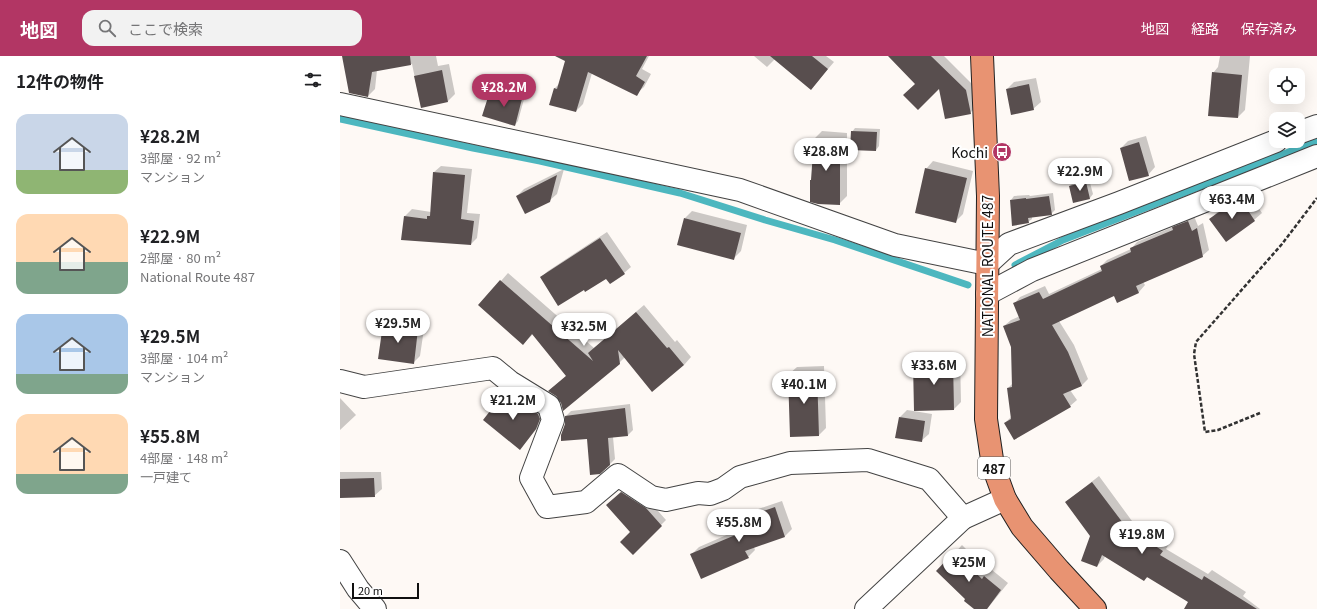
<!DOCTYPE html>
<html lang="ja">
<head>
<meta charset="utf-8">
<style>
	body { margin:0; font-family:Georgia,"Noto Sans JP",serif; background:#f2f2f2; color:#202124; height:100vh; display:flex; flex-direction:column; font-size:15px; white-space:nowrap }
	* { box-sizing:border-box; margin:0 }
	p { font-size:13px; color:#757577 }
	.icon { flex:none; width:22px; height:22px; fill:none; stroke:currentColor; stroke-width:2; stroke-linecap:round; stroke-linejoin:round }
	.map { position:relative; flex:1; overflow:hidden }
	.sheet { display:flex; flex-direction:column; background:#fff; width:340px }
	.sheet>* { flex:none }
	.tools { position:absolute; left:929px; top:12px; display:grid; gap:8px }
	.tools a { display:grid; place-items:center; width:36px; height:36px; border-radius:8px; background:#fff; box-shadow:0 4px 16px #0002; font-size:20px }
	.scale { position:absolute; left:12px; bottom:10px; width:67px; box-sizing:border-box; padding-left:4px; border:2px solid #101010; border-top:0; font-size:11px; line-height:14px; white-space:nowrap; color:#101010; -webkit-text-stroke:3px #fff; paint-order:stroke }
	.price { position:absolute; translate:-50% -34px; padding:0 9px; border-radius:14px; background:#fff; color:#222; font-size:13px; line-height:26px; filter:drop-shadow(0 1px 2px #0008) }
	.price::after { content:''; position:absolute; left:50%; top:24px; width:12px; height:9px; margin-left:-6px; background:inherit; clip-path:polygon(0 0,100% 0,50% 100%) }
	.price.on { background:#b23664; color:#fff }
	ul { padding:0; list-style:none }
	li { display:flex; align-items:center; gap:12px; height:100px; padding:0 16px }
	li span { display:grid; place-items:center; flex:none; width:112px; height:80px; border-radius:12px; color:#555 }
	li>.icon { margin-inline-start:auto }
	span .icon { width:48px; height:48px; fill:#fffc; stroke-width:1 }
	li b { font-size:17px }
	h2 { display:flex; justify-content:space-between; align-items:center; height:48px; padding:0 16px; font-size:17px }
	header { display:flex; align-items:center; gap:24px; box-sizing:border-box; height:56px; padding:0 20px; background:#b23664; color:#fff }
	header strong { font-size:19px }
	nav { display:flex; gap:22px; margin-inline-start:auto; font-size:14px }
	.search { width:280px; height:36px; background:#f2f2f2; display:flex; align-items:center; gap:10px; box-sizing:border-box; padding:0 14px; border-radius:12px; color:#757577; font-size:15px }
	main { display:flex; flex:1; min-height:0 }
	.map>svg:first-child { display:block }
	.shadow { fill:#0003 }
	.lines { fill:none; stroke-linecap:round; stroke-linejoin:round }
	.stream { stroke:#4db7bf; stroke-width:7 }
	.building { fill:#584e4e }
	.minor-casing { stroke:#434343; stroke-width:24 }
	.tertiary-casing { stroke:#434343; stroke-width:24 }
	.trunk-casing { stroke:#212121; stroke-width:24 }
	.path { stroke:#323232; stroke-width:2.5; stroke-dasharray:4 2; stroke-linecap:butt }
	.minor { stroke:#fff; stroke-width:22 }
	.tertiary { stroke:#fff; stroke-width:22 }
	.trunk { stroke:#e89372; stroke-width:22 }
	.labels { text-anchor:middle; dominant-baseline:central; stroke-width:4; stroke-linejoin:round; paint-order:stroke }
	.shield { fill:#fff; stroke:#585858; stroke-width:1 }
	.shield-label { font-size:13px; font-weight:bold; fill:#101010 }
	.poi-label { font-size:14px; fill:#101010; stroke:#fff; text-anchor:end }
	.street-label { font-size:14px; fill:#101010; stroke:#fff }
</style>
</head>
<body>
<header>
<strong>地図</strong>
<div class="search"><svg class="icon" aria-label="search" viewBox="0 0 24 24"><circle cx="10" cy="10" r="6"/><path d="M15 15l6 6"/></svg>ここで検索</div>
<nav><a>地図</a><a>経路</a><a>保存済み</a></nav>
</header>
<main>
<section class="sheet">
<h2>12件の物件<svg class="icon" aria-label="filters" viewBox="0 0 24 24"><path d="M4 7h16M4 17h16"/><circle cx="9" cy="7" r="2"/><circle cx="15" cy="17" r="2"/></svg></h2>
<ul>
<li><span style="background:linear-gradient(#c9d6e8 70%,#8fb573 0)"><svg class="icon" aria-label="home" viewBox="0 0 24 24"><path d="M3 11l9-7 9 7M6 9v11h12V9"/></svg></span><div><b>¥28.2M</b><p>3部屋 · 92 m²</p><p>マンション</p></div></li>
<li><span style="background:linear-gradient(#ffd9b3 60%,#7fa58c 0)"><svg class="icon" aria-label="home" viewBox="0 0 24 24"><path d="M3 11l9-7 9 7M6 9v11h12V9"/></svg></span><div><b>¥22.9M</b><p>2部屋 · 80 m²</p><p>National Route 487</p></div></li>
<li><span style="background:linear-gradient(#a9c7e8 75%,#7fa58c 0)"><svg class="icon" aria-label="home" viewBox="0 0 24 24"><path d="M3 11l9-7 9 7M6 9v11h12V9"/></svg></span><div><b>¥29.5M</b><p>3部屋 · 104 m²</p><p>マンション</p></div></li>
<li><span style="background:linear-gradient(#ffd9b3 75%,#7fa58c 0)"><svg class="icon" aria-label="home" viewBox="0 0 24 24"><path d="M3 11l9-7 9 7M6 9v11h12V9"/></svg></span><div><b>¥55.8M</b><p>4部屋 · 148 m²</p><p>一戸建て</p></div></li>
</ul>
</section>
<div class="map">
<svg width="977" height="553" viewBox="0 0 977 553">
	<rect width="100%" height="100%" fill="#fef9f5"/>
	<path class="shadow" d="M5,0h91l2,10 11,-2 6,30 -7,7 -27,6 -9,-43 -35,6 -2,19 -7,7z
		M227,0h82l-7,13 9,5 -7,13 -8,7 -44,-21 -9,31 -7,7 -21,-23 4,-4z
		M414,0h72l8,6 -23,27 -36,-30 -8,8z
		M549,0h55l28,28 4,23 -6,6 -31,-26 -23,-4z
		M880,0h30l-5,54 -7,7 -25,-44 5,-6z
		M696,22l5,24 -8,7 -26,-20 7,-7z
		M171,32l15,4 -8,29 -3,4 -25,-31 3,-3 14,4 1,-4z
		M515,72l25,1 -1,17 -3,4 -24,-18z
		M482,75l25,2v63l-8,8 -24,-66z
		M806,80l9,31 -7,8 -27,-27 7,-7z
		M593,105l40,10 -10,43 -7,7 -30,-52z
		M101,110l31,3 -5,44 13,1 -3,24 -6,6 -69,-5 3,-23 7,-7 19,3 3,-40z
		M224,113l-7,25 -8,7 -32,-5 7,-7z
		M749,123l4,15 -3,4 -16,4 -4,-16 3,-3z
		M713,137l2,17 -4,4 -19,3v2l-4,3 -17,-22 3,-4 15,-1 1,1z
		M908,137l14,20 -8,7 -28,20 -15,-21 7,-8 19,-13z
		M352,155l55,14 -6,26 -8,8 -48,-41z
		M854,160l4,10 5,-3 6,27 -7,6 -59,26 2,3 -6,7 -22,10 -3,-7 -55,26 15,24 14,34 -6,6 -12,5 7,10 -7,6 -65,17 7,-7 -4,-28 5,-5 -1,-36 -8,-21 7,-6 9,-4 -6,-12 6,-7 25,-11 4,8 53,-25 -1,-3 6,-6 24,-11 6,-7 38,-16 4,-5z
		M267,176l24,35 -7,6 -17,4 -23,12 -43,-12 7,-6z
		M168,217l86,75 50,-43 31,37 2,-2 14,17 -7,8 -59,-8 -6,6 -57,39 -5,-7 -7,-5 17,-15 -34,-41 -10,10 -43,-39z
		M51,261l34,5 -5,34 -7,7 -29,-39z
		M620,299l1,47 -7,7 -40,-46 8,-7z
		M484,310l2,62 -7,7 -30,-61 8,-7z
		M172,331l33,20 -2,14 -23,28 -15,-55z
		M0,342l16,17 -16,15z
		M290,348l3,26 -5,5 -15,2 2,22 -6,6 -21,-27 -22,-13v-9l5,-5z
		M567,354l25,4 -3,20 -8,7 -21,-24z
		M0,416h41l1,17 -8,7 -34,1z
		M759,420l33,45 37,23 -3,5 42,25 4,-4 34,22 -3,4 17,13h-75l5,-7 -42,-25 -4,3 -39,-24 -1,3 -7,7 -6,-30 -25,-34z
		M287,431l24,16 15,17 -33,33 -2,-21 -18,-32z
		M442,445l10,28 -7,7 -31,11 1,3 -7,7 -57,-2 8,-8 46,-20 -3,-8 7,-7z
		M622,489l27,27 3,-2 16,13 -21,26h-11l-38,-38z"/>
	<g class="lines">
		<path class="stream" d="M0,63l133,29 67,13 140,32 85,27 70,20 133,45
			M675,209l48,-25 254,-99"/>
	</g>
	<path class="building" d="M2,0h68l1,9 -39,7 -4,25 -19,-4z
		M215,0h92l-11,20 9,6 -8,14 -49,-24 -12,40 -27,-7 5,-17 3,1 8,-28z
		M430,0h42l16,13 -17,21z
		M548,0h43l35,34 5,24 -26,5 -6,-30 -21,21 -15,-15 12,-11z
		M102,14l6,32 -27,6 -7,-32z
		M872,16l30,3 -4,43 -30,-2z
		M689,28l5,26 -23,5 -5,-26z
		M167,35l16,4 -8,31 -33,-10 7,-22 15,5z
		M511,75l26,1 -1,19 -26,-1z
		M474,82l26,2v65l-22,-1 -8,-2v-22h1z
		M799,86l10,34 -20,5 -9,-33z
		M585,112l42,10 -11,45 -41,-10z
		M93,116l32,3 -4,44 13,2 -3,24 -70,-5 3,-24 23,3v-3h3z
		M217,119l-7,27 -25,12 -9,-18z
		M746,126l4,17 -17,4 -4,-17z
		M709,140l3,19 -24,3 1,5 -17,3 -2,-26 16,-2v1z
		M901,144l14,21 -29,21 -17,-23 20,-14z
		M344,162l57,15 -7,27 -57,-15z
		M848,165l4,10 5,-3 6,29 -67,29 3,7 -22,10 -3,-7 -62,29 16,27 14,34 -19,8 8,13 -57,33 -10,-17 7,-4 -4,-31 5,-1 -1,-40 -8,-21 17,-6 -7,-17 26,-11 4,7 59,-28 -2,-5 31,-14 -1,-4 43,-18 -1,-3z
		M260,182l25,36 -15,10 -4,-5 -21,13 -1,-2 -26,16 -18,-29z
		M160,224l93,81 -5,-8 48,-41 31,36 2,-1 15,18 -32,27 -34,-42 2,14 -57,47 -2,-8 -5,-7 -8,-5 18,-15 -34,-42 -9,11 -45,-40z
		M43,268l35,5 -4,35 -36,-5z
		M613,305l1,49 -40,1 -1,-48z
		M477,317l2,63 -29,1 -2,-63z
		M164,337l34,21 2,5 -4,10 -16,21 -37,-30z
		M285,352l3,28 -20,2 2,27 -10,9 -10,1 -3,-36 -26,2v-6l4,-11v-8z
		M559,361l26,4 -3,21 -27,-4z
		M34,422l1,19 -35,1v-19z
		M752,426l34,45 37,24 -3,4 42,25 2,-4 53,33h-73l4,-7 -41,-25 -3,4 -42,-26 -5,12 -16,-6 9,-25 -25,-34z
		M281,436l25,16 16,18 -29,29 -13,-13 10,-10 -24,-27z
		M435,451l10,30 -40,14 4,7 -48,21 -11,-25 55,-23 -4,-12z
		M614,496l28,27 2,-3 17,14 -14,19h-13l-10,-8 1,-2 -29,-28z"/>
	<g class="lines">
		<g class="minor-casing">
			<path id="minor" d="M0,48l400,86 155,55 92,19 22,-20 110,-41 157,-62
				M958,77l19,-7
				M647,238l45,-24 285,-114
				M0,325l24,6 129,-19 17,14 39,24 4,14 -22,58 16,29 39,-5 32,-27 33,22 15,3 32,-7 12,1 13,-5 17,-12 50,-14 78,-3 61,19 34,39 42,-19"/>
		</g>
		<g class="tertiary-casing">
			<path id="tertiary" d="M0,505l18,28 17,20
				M526,553l97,-91"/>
		</g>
		<g class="trunk-casing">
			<path id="trunk" d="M642,0l6,140 -2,223 7,47 12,33 17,28 37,43 36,39"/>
		</g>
		<path class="path" d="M920,357l-42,17 -13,2 -11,-78 2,-12 86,-98 35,-46"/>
		<use href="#minor" class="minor"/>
		<use href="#tertiary" class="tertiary"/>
		<use href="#trunk" class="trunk"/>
	</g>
	<defs>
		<g id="bus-disc" transform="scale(1)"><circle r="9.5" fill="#b23664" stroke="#fff"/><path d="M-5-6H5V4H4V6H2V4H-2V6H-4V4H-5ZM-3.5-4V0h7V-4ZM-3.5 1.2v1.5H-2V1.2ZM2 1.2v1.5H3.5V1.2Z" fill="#fff"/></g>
	</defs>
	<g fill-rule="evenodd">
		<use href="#bus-disc" x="662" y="96"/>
	</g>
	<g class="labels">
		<rect class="shield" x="638" y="401" width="32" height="22" rx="3"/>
		<g class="shield-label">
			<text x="654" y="412">487</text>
		</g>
		<g class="poi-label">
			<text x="648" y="96">Kochi</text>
		</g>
		<g class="street-label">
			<text transform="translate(647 210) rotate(-90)">NATIONAL ROUTE 487</text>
		</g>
	</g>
</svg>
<div class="tools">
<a><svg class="icon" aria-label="locate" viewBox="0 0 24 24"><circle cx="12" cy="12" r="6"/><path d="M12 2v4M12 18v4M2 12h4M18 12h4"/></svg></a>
<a><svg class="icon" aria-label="layers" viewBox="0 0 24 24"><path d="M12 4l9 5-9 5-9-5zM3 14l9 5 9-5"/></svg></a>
</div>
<div class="scale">20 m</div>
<b class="price on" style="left:164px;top:52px">¥28.2M</b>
<b class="price" style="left:486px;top:116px">¥28.8M</b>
<b class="price" style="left:740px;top:136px">¥22.9M</b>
<b class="price" style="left:892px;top:164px">¥63.4M</b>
<b class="price" style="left:58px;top:288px">¥29.5M</b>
<b class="price" style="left:244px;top:291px">¥32.5M</b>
<b class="price" style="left:594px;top:330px">¥33.6M</b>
<b class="price" style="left:464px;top:349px">¥40.1M</b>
<b class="price" style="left:173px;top:365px">¥21.2M</b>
<b class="price" style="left:399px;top:487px">¥55.8M</b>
<b class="price" style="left:802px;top:499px">¥19.8M</b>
<b class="price" style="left:629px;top:527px">¥25M</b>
</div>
</main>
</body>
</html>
